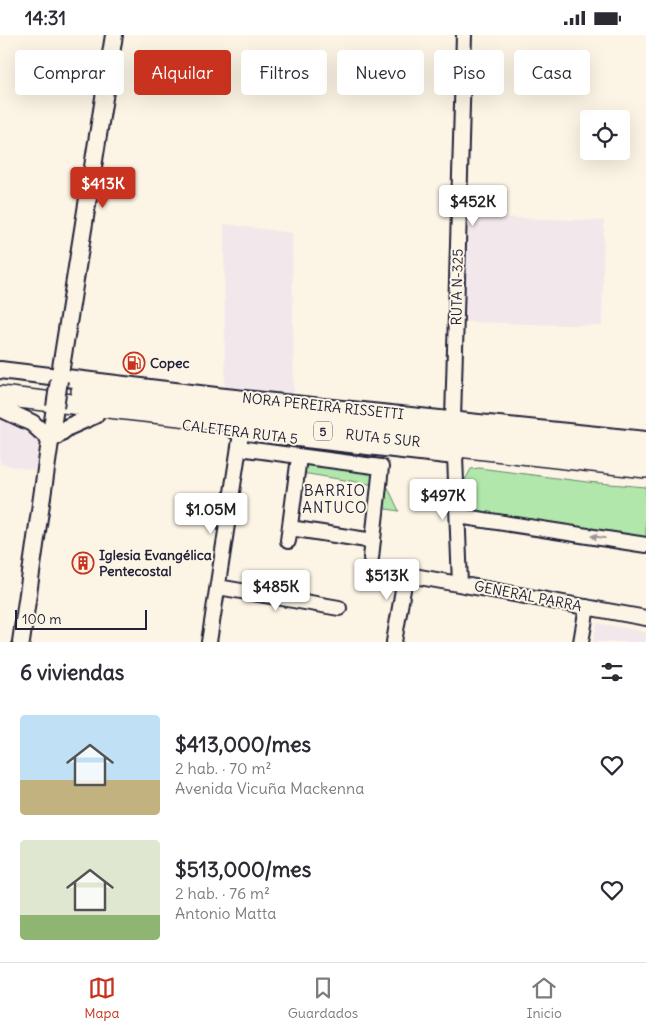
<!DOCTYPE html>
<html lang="es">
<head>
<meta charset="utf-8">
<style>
	body { margin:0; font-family:Delius,sans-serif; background:#f2f2f3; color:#2b2b33; height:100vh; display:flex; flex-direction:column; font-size:19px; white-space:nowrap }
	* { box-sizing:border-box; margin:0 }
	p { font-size:16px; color:#7c7c81 }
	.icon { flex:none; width:28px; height:28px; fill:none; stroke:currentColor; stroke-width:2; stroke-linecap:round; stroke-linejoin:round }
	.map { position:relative; height:607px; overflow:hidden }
	.drawer { display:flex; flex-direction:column; background:#fff; flex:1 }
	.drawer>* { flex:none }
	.hud { position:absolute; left:15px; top:15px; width:616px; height:45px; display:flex; gap:10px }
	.buttons { position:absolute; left:580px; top:75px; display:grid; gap:10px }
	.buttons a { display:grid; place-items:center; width:50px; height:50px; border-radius:5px; background:#fff; box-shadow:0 5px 20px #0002; font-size:25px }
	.scale { position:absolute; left:15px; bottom:12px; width:132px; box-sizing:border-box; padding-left:5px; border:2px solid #22223b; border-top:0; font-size:14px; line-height:18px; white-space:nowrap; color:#22223b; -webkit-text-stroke:4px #fcf5e5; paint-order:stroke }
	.price { position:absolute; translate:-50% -42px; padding:0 11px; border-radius:5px; background:#fff; color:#222; font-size:16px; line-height:32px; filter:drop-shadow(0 1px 2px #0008) }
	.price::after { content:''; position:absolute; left:50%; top:30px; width:15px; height:11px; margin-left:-8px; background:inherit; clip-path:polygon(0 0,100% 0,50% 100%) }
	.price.on { background:#c8321e; color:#fff }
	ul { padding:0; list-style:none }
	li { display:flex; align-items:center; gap:15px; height:125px; padding:0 20px }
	li span { display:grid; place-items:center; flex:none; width:140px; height:100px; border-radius:5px; color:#555 }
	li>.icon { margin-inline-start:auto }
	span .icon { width:60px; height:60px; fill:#fffc; stroke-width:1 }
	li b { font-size:21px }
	h2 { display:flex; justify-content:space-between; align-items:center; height:60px; padding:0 20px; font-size:21px }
	.tag { padding:0 18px; border-radius:5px; background:#fff; box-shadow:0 5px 20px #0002; font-size:18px; line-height:45px }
	.tag.on { background:#c8321e; color:#fff }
	.status { display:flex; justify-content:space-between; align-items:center; height:35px; padding:0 25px; background:#fff; direction:ltr }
	.status svg { height:14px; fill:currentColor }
	.tab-bar { display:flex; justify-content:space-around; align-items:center; height:70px; border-top:1px solid #e1e1e2; background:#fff; font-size:14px; color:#7c7c81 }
	.tab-bar a { display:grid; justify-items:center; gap:2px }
	.tab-bar .on { color:#c8321e }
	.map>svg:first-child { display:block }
	.built { fill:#f2e8eb }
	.green { fill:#b1e7aa; stroke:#6a8472 }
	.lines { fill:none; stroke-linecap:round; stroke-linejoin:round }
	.minor-casing { stroke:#22223b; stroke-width:18 }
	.major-casing { stroke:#22223b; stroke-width:20 }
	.highway-casing { stroke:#22223b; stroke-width:22 }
	.minor { stroke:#fcf5e5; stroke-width:14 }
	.major { stroke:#fcf5e5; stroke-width:16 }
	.highway { stroke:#fcf5e5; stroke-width:19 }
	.major-bridge-casing { stroke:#22223b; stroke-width:20; stroke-linecap:butt }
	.major-bridge { stroke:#fcf5e5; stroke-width:16 }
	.oneway { fill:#9a9698 }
	.labels { text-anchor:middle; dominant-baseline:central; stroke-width:4; stroke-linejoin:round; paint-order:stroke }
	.shield { fill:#fcf5e5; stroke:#63616e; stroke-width:1 }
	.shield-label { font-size:12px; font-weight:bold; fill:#22223b }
	.street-label { font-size:14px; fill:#22223b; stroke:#fcf5e5 }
	.poi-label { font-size:14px; font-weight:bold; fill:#22223b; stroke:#fcf5e5; text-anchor:start }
	.neighbourhood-label { font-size:15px; letter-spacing:1px; fill:#22223b; stroke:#fcf5e5 }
</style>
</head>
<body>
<div class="status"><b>14:31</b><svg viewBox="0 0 49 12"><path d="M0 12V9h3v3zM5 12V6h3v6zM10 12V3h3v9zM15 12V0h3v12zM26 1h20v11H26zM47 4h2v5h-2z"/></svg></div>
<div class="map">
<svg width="646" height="607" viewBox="0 0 646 607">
	<rect width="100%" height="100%" fill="#fcf5e5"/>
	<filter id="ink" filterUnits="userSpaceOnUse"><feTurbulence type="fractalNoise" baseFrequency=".02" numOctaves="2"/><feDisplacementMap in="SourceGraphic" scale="10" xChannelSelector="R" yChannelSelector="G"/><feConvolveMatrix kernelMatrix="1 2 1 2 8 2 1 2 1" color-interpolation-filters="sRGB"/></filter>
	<g filter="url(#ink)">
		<path class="built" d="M467,181l137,5 -2,105 -140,-4z
			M224,189l68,9 2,166 -69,-7z
			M0,383l17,4 26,20 -6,29 -37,-7z
			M597,588l49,9v10h-53z"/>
		<path class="green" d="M303,428l75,9 -3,13 -73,-12z
			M479,433l108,14 59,5v52l-177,-27 -6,-6 1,-24 7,-13z
			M383,442l16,34 -19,-3z"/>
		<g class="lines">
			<g class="minor-casing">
				<path id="minor" d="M453,384l11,-384
					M239,413l142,19 -10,91
					M455,421l5,128
					M458,481l188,29
					M290,493l83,13
					M288,506l11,-84
					M218,552l121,21
					M209,607l31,-202
					M394,607l10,-58 10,-8 232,42
					M581,607l6,-35"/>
			</g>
			<g class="major-casing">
				<path id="major" d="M0,335l216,26 430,44
					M59,345l55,-345
					M0,373l32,15 19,17
					M236,396l219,25
					M51,405l17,-13 27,-12
					M21,607l34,-235"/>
			</g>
			<g class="highway-casing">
				<path id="highway" d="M81,356l565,61
					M0,361l646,72"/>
			</g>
			<use href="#minor" class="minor"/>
			<use href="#major" class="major"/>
			<use href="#highway" class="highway"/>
			<g class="major-bridge-casing">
				<path id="major-bridge" d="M55,372l4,-27"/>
			</g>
			<use href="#major-bridge" class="major-bridge"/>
		</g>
		<defs><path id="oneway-solid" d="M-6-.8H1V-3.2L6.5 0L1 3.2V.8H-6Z" transform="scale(1.25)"/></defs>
		<use class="oneway" href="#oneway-solid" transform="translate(598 502) rotate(-171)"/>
	</g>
	<defs>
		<g id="fuel-ring" transform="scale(1.125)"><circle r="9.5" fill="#fcf5e5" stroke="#c8321e" stroke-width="1.5"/><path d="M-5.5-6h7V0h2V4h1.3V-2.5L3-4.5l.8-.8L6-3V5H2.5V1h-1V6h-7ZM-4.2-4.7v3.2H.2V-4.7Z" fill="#c8321e"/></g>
		<g id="building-ring" transform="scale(1.125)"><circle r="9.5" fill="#fcf5e5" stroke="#c8321e" stroke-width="1.5"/><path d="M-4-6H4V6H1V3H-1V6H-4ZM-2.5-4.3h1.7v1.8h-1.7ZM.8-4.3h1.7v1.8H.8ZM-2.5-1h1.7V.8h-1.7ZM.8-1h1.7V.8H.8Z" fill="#c8321e"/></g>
	</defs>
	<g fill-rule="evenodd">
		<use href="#fuel-ring" x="134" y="328"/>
		<use href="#building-ring" x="83" y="528"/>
	</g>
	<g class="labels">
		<rect class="shield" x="314" y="386.5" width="18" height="19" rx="4"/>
		<g class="shield-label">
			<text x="323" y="396">5</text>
		</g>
		<g class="street-label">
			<text transform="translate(457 252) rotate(-89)">RUTA N-325</text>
			<text transform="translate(323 371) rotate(6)">NORA PEREIRA RISSETTI</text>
			<text transform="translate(240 397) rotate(7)">CALETERA RUTA 5</text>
			<text transform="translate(383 403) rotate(6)">RUTA 5 SUR</text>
			<text transform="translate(528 561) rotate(11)">GENERAL PARRA</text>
		</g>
		<g class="poi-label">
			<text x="150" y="328">Copec</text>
			<text x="99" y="520">Iglesia Evangélica<tspan x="99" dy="16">Pentecostal</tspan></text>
		</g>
		<g class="neighbourhood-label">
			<text x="335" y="455">BARRIO<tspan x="335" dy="17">ANTUCO</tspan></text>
		</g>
	</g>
</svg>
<div class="buttons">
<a><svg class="icon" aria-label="locate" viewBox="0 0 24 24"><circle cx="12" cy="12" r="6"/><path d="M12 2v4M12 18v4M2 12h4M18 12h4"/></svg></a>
</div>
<div class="scale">100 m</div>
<b class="price on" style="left:103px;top:174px">$413K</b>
<b class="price" style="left:473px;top:192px">$452K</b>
<b class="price" style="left:443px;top:486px">$497K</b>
<b class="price" style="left:211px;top:500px">$1.05M</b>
<b class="price" style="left:387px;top:566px">$513K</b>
<b class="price" style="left:276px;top:577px">$485K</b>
<div class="hud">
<a class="tag">Comprar</a>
<a class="tag on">Alquilar</a>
<a class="tag">Filtros</a>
<a class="tag">Nuevo</a>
<a class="tag">Piso</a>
<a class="tag">Casa</a>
</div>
</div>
<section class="drawer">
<h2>6 viviendas<svg class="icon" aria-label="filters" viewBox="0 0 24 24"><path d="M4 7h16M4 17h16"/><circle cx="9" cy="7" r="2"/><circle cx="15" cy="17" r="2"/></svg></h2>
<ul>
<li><span style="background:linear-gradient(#bfe0f5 65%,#c2b280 0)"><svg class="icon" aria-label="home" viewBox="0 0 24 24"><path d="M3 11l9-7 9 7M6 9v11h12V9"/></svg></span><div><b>$413,000/mes</b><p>2 hab. · 70 m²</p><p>Avenida Vicuña Mackenna</p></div><svg class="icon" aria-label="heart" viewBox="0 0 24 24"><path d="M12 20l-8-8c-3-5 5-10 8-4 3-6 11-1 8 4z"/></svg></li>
<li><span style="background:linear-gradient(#dfe7d0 75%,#8fb573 0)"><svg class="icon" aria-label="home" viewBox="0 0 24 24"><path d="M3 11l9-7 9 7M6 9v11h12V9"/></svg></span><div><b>$513,000/mes</b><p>2 hab. · 76 m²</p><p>Antonio Matta</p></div><svg class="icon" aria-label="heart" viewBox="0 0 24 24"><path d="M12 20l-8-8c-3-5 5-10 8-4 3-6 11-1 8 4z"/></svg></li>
</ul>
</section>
<nav class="tab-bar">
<a class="on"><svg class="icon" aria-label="map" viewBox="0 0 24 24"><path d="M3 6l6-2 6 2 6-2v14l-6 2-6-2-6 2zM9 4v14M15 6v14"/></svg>Mapa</a>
<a><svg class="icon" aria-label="saved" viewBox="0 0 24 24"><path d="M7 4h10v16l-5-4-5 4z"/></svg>Guardados</a>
<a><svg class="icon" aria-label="home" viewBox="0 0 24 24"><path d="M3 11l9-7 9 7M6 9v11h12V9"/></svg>Inicio</a>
</nav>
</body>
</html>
